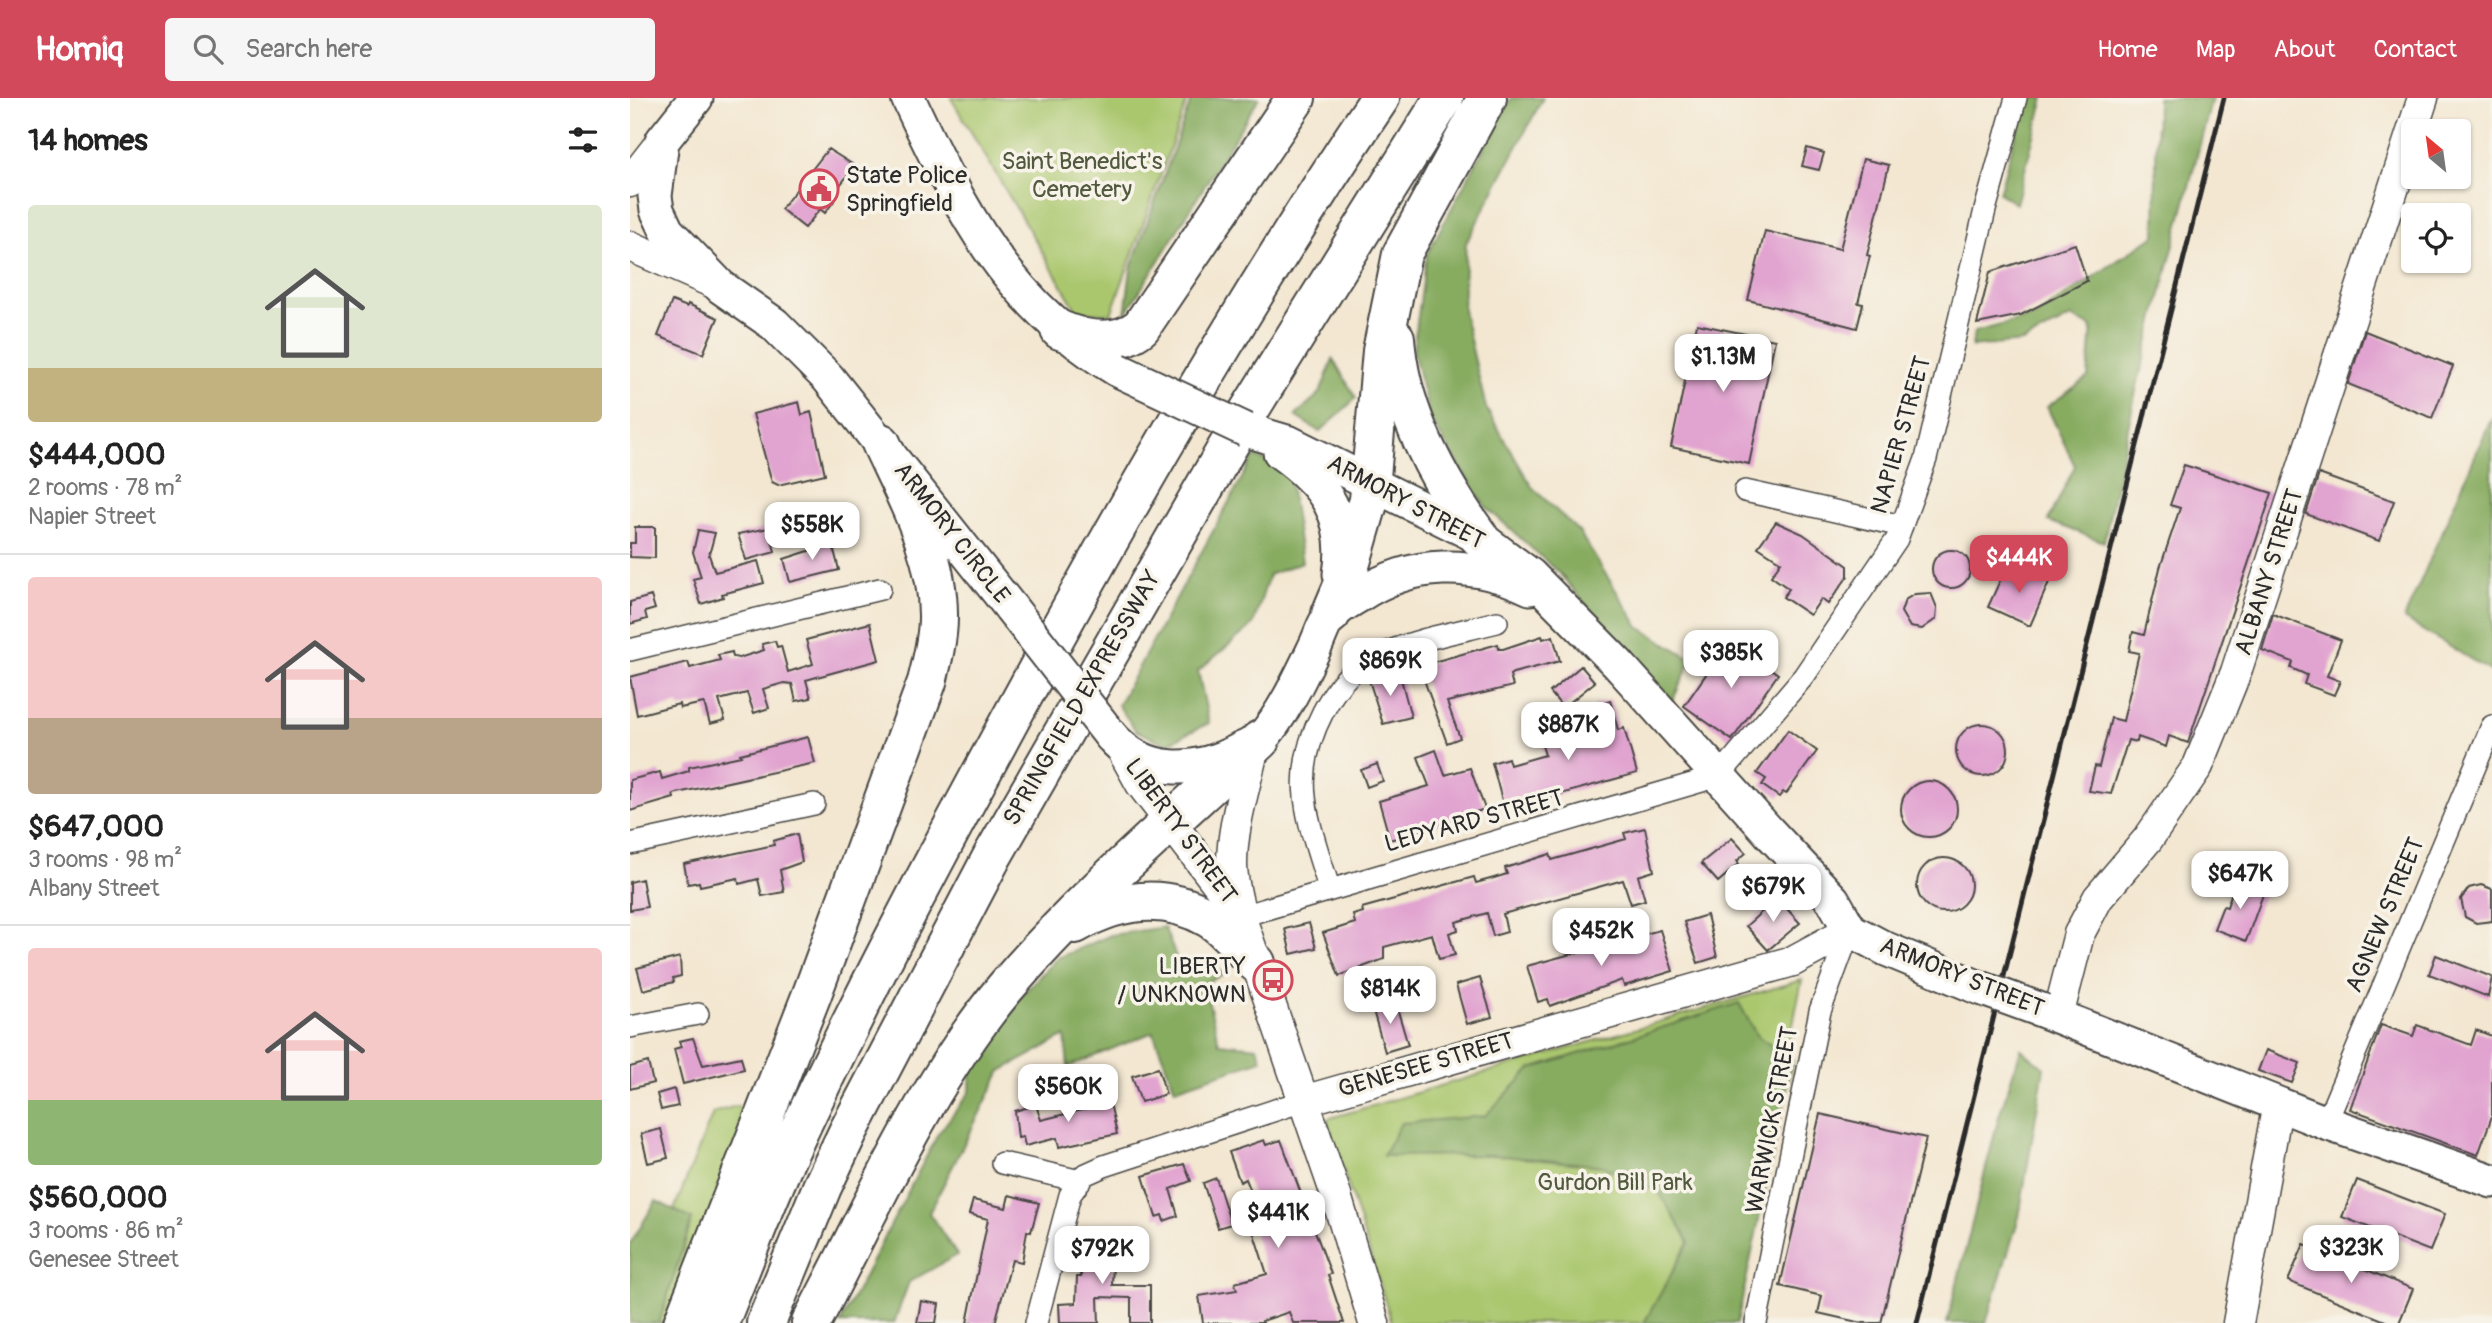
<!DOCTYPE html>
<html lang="en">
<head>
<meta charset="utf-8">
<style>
	body { margin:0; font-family:Pangolin,sans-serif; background:#f6f6f6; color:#222; height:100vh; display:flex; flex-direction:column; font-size:26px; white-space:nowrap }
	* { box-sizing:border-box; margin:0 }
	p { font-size:23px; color:#767676 }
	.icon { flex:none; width:38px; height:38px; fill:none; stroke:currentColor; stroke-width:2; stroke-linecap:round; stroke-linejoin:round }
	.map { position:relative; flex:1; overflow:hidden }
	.sheet { display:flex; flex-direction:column; background:#fff; width:630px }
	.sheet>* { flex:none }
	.needle { width:46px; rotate:331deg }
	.buttons { position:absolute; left:1771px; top:21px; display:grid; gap:14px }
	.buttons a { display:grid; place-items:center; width:70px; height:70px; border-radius:7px; background:#fff; box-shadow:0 2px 5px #0004; font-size:35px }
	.price { position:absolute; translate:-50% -60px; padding:0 16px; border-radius:14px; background:#fff; color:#222; font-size:23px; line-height:46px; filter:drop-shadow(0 2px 4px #0008) }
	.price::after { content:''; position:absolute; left:50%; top:42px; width:21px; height:16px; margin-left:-10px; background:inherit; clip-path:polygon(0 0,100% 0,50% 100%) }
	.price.current { background:#d1495b; color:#fff }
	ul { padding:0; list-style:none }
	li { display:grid; align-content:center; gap:14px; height:371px; padding:0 28px }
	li+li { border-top:2px solid #e0e0e0 }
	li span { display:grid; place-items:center; height:217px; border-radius:7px; color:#555 }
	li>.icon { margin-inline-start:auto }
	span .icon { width:126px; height:126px; fill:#fffc; stroke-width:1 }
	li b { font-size:30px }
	h2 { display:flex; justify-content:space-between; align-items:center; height:84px; padding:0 28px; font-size:30px }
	header { display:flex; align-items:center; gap:42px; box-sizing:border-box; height:98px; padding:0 35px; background:#d1495b; color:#fff }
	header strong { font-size:33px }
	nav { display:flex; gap:38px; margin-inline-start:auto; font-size:24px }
	.search { width:490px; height:63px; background:#f6f6f6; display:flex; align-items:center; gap:18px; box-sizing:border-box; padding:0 24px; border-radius:7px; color:#767676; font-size:26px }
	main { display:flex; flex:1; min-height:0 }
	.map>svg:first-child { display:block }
	.green { fill:#aac76e; stroke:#6a794c; stroke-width:2 }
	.forest { fill:#87ac61; stroke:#596c46; stroke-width:2 }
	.building { fill:#e1a3d0 }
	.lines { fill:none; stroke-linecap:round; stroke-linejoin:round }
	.street-casing { stroke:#494744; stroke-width:24 }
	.secondary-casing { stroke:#494744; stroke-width:33 }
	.primary-casing { stroke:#494744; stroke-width:37 }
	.highway-casing { stroke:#494744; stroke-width:42 }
	.street { stroke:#fff; stroke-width:21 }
	.secondary { stroke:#fff; stroke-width:30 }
	.primary { stroke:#fff; stroke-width:33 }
	.highway { stroke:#fff; stroke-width:38 }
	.rail { stroke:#2b2b2b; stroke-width:5 }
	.primary-bridge-casing { stroke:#494744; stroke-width:37; stroke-linecap:butt }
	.primary-bridge { stroke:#fff; stroke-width:33 }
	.labels { text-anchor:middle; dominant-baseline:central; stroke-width:7; stroke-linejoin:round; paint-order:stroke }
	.park-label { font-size:24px; fill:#515a3f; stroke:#f7f3e8 }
	.poi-label { font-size:24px; fill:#2b2b2b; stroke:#f7f3e8; text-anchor:start }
	.street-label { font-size:24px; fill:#2b2b2b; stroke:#f7f3e8 }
</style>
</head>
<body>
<header>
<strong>Homiq</strong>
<div class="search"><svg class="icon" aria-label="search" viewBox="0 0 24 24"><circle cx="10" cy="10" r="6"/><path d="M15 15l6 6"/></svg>Search here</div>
<nav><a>Home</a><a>Map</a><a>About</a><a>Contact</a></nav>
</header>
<main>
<section class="sheet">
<h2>14 homes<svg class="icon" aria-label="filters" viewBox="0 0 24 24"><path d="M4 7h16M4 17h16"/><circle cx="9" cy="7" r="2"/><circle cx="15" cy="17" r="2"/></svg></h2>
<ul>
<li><span style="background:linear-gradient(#dfe7d0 75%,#c2b280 0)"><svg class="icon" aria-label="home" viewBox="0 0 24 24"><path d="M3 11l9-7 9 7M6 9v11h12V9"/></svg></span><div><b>$444,000</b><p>2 rooms · 78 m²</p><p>Napier Street</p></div></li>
<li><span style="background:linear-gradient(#f6c9c9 65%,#b9a48a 0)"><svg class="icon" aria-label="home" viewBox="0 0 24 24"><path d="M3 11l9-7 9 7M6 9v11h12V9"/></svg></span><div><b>$647,000</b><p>3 rooms · 98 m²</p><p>Albany Street</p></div></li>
<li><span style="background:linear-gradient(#f6c9c9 70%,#8fb573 0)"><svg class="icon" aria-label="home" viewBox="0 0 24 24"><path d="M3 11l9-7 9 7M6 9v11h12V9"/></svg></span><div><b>$560,000</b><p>3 rooms · 86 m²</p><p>Genesee Street</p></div></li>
</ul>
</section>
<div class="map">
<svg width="1862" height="1225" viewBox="0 0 1862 1225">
	<rect width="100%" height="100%" fill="#f7f3e8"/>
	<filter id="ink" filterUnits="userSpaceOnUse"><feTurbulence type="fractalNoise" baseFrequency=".0143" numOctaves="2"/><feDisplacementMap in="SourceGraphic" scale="14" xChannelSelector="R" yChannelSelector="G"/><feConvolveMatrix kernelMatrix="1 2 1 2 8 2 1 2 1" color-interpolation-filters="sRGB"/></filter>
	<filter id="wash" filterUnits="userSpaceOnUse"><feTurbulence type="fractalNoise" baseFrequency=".00686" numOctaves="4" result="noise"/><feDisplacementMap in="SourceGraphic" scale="28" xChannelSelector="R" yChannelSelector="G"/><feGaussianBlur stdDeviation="1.57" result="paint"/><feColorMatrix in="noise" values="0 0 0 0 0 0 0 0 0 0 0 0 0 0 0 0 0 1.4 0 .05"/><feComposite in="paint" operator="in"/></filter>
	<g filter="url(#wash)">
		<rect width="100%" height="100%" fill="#f3e7d1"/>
		<path class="green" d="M321,0h237l-77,216 -34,-3z
			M1172,882l-70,343h-340l-65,-204z
			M106,1008l18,4 -83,213h-12l33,-104 -18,-9 39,-97z"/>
		<path class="forest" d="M562,0h67l-134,217 6,-47z
			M881,0h32l-77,145 -3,67 23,98 46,79 47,45 60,95 53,32 -21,45 -111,-130 -75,-68 -55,-87 -17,-69 14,-96z
			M1396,0h18l-28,106 -17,-11z
			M1527,0h55l-75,288 -33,156 -56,-21 27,-55 -28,-59 41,-30 4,-50 -21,-10 -48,25 -51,5 2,-15 62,-16 119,-81z
			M703,261l23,39 -36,34 -25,-16 25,-23z
			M1862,319v255l-88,-53z
			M624,358l34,14 14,92 -33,13 -16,50 -55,46 11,52 -42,21 -31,-13 -18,-26z
			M534,829l13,32 49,14 -22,11 15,59 38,4 5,13 -87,29 -22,-57 -85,35 -3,-31 -64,35 -72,142 28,42 -48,27 -15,41h-54l98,-189 32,-42 1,-34 39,-51 47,-49 54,-23z
			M1109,905l18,33 36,24 -56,263h-93l45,-81 -30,-50 -57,-26 -108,-11 -111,1 18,-33 84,-7 46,-47z
			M1391,951l23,19 -25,149 -33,106h-39l52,-207z
			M26,1103l36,18 -33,104h-29v-79z"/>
		<g id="blocks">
			<path class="building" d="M1177,50l17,5 -5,17 -17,-4z
				M198,51l27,17 -25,32 4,3 -9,12 -5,-4 -15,19 -24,-19z
				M1233,61l26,6 -22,90 3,1 -12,47 5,1 -6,24 -109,-28 17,-69 75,18z
				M1445,146l12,37 -66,34 -44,9 13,-52z
				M42,203l15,6 1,-3 30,14 -15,36 -45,-18z
				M1067,226l78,16 -26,124 -78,-17z
				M1735,233l88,35 -21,52 -84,-34z
				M169,304l3,13 9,-3 14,62 -47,11 -6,-3 -19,-68z
				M1554,367l88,28 -84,250 -19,-7 -3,11 -28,-10 -1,5 -9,-2 -17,54 -22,-3 6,-25 4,1 12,-49 12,3 16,-68 -10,-2 4,-19 11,3 16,-67 20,-60 -10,-3z
				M1689,376l75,27 -15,40 -73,-27z
				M1146,424l27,12 45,32v10l-20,28 -7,-5 -11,16 -27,-18 6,-8 -18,-13 10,-14 -23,-15z
				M5,429h20v31l-25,-1v-14h5z
				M139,430l6,24 -29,8 -8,-26z
				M68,432l17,3 -6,22 6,17 43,-11 6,22 -42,11 1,3 -22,7 -8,-25 8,-2 -8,-25z
				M198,441l1,8 4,-1 6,24 -49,12 -6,-23 31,-10 -2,-6z
				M1302 471a19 19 0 1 1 38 0a19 19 0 1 1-38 0Z
				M1378,465l41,19 -19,44 -42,-19z
				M1301,495l6,15 -1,11 -14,10 -12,-2 -9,-15 4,-12 10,-6z
				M21,498l4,13 -10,3 2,7 -17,5v-22z
				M1643,516l68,26 -14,36 13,5 -6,14 -30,-11 3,-9 -16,-7 2,-6 -31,-12z
				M240,525l9,37 -73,20 5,18 -15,3 -4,-17 -8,-1 -21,6 6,19 -15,5 -7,-20 -28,7 6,20 -15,4 -6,-21 -24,5 -1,-4 -42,11 -7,-38 58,-15 2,6 30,-8 -2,-5 14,-3 1,5 6,1 25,-8 -2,-6 13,-3 2,6 4,-1 7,26 25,-8 -7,-24z
				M912,538l1,3 10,-3 7,25 -47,12 -3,2 3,11 -66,16 13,36 -13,5 -28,-77 79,-22 1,5h4z
				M1100,542l48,34 -46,66 -48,-34z
				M951,568l14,16 -32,26 -13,-16z
				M769,573l12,46 -28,7 -14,-44z
				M980,602l8,30 6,-2 13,45 -98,27 -2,-6 -34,10 -11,-41 16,-5 2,7 35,-10 -10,-32 16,-5 9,28 43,-12 -9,-29z
				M1326 652a26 26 0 1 1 52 0a26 26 0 1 1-52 0Z
				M1158,632l29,21 -31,43 -3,-2 -4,5 -17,-12 4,-6 -9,-6z
				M178,639l7,26 -142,31 1,4 -44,13v-31l30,-8 2,7 27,-8v-4l52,-11 -1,-2z
				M806,652l9,25 25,-7 15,41 -95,31 -11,-39 50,-15 -11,-29z
				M747,666l6,17 -16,6 -6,-17z
				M1271 711a28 28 0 1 1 56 0a28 28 0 1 1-56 0Z
				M1015,730l9,43 -16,5 7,24 -14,4 -8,-24 -120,34 4,18 -14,4 -6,-23 -31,9 2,8 -9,3 6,22 -16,4 -7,-25 -48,13v12l-45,17 -16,-43 32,-10 -2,-8 10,-3 -1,-4 112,-31 2,6 18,-5 13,-4 -2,-6 45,-14 2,6 74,-21 -2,-6z
				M167,736l5,28 -22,8 4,22 -22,4 -4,-17 -19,5 -1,-6 -38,8 -1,-4 -11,2 -4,-20 90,-19 -1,-4z
				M1102,740l14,15 -9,8 2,3 -21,18 -17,-19z
				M1287 787a27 27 0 1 1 54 0a27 27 0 1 1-54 0Z
				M12,781l5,28 -17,3v-28z
				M1606,782l29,9 -19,52 -32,-12 9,-23 4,1z
				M1851,787l11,4v32l-16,2 -11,-6 -4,-18 8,-11z
				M1147,800l23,25 -32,27 -22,-24z
				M1077,817l10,42 -19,6 -14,-41z
				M679,825l7,25 -25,6 -6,-25z
				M1030,832l13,41 -49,15 -2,-6 -72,26 -2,-7 -10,3 -11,-36z
				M1806,857l56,22 -4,20 -59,-23z
				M50,859l1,19 -8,2 1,4 -31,8 -6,-22z
				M767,876l5,16 -12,4 -5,-17z
				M850,880l12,39 -25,7 -11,-39z
				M765,903l13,44 -23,7 -13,-45z
				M1751,927l32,11 4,-11 54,20 5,-15 16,6v80l-14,39 -128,-46z
				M63,940l10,27 38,-8 3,12 -61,15 -9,-35 7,-2 -2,-6z
				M1636,952l34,13 -8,20 -34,-12z
				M18,964l5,21 -23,6v-22z
				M528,970l8,26 -25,8 -9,-26z
				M44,991l4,17 -17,4 -4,-16z
				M473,995l4,11 3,-1 7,31 -58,13 -2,-9 -32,8 -2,-9 -5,1 -3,-27 21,-6 5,15 45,-11 -3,-9z
				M1190,1016l106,24 -45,185h-19l-44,-10 4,-17 -42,-10z
				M31,1031l7,29 -20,5 -7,-29z
				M634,1042l2,5 15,-5 50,134 -3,1 16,48h-51l-4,-11 -27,9 1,2h-60l-4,-27 38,-6 -2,-7 32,-9 -14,-43 12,-4 -19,-48 -6,3 -11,-30z
				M554,1066l7,17 -21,8 8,27 -14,5 -2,-6 -6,2 -13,-41z
				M586,1080l15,46 -13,4 -15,-45z
				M1727,1082l88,34 -15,37 -88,-34z
				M379,1097l30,8 -8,29 -4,-1 -5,31 -10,-2 -17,63h-28l21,-104 -19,-5 4,-14 33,8z
				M452,1138l32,1 -2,48h38v38h-19v-25l-33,-1 1,26h-39l-1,-19 17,-1 1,-26h4z
				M1674,1146l109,45 -14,34h-9l-102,-42z
				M291,1203l18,3 -3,19h-19z"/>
		</g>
	</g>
	<g filter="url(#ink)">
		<use href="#blocks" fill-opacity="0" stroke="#494744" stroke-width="2"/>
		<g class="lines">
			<g class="street-casing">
				<path id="street" d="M1115,393l157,35
					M0,552l250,-61
					M0,746l184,-40
					M699,790c-20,-67 -41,-109 -6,-176 11,-21 24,-40 46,-51 38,-21 86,-28 128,-39
					M612,818l477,-140 85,-100 93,-137 29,-80 59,-249 31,-112
					M0,929l68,-13
					M1696,1025l166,-397
					M372,1065l78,18 4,-6 20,-9 199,-65
					M406,1225l34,-128 10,-14
					M1126,1225l64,-312 30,-81"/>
			</g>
			<g class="secondary-casing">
				<path id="secondary" d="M0,84l32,-41
					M0,148l86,38
					M490,648l21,38 94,123
					M624,648c-8,38 -22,79 -22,118 0,20 7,41 11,60l92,268 39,131
					M1428,918l21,-82 19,-36 50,-59 50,-73 38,-94 187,-574
					M673,1003l490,-140 57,-31
					M1608,1225l40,-220"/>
			</g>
			<g class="primary-casing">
				<path id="primary" d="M66,0l-34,43 -7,55 2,14 10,21 54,56 53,37 54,54 183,230
					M278,0c53,113 99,206 210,272
					M616,332l44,13 189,94 51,38 88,89 151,168 64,68 17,30 36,19 89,37
					M650,354c45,32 69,65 60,122
					M481,638c35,40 84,37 127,15 7,-4 18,-7 23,-12 21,-22 41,-65 54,-92 5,-10 9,-26 17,-33 7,-7 18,-13 26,-18 54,-36 115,-36 172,-8
					M1414,913l282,112 166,58"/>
			</g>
			<g class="highway-casing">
				<path id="highway" d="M430,232c26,11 57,16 81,-3l155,-229
					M765,240c5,73 42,141 84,199
					M701,516l16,-38 22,-76 13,-149 20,-97 85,-156
					M445,826c43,-25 89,-32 134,-6 17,10 33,31 47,45
					M53,1225l129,-329 115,-312c5,-20 11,-43 11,-64 1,-63 -31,-119 -57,-175
					M89,1225c22,-54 42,-109 66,-162 74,-161 158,-318 243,-474 109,-201 224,-399 352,-589
					M136,1225l56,-136 26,-55 145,-277 249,-433 202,-324
					M181,1225c60,-112 112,-236 194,-335 77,-91 168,-167 255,-248"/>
			</g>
			<use href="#street" class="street"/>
			<use href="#secondary" class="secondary"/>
			<use href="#primary" class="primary"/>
			<use href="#highway" class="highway"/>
			<path class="rail" d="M1287,1225l307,-1225"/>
			<g class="primary-bridge-casing">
				<path id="primary-bridge" d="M488,272l128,60
					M381,510l100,128
					M1345,888l69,25"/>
			</g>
			<use href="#primary-bridge" class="primary-bridge"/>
		</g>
	</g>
	<defs>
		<g id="civic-ring" transform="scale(2.0125)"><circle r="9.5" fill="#f7f3e8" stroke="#d1495b" stroke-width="1.5"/><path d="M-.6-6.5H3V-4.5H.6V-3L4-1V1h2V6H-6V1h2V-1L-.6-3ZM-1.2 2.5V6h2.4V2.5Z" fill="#d1495b"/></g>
		<g id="bus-ring" transform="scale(2.0125)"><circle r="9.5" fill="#f7f3e8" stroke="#d1495b" stroke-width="1.5"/><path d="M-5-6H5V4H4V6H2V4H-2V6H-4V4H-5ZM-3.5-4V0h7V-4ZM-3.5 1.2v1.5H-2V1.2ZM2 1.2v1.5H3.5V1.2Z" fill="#d1495b"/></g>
	</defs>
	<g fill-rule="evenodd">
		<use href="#civic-ring" x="189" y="91"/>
		<use href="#bus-ring" x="643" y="882"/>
	</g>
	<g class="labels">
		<g class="park-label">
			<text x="452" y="63">Saint Benedict's<tspan x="452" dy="28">Cemetery</tspan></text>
			<text x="985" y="1084">Gurdon Bill Park</text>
		</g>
		<g class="poi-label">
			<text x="216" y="77">State Police<tspan x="216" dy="28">Springfield</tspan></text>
			<text x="616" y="868" text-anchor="end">LIBERTY<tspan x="616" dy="28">/ UNKNOWN</tspan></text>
		</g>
		<g class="street-label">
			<text transform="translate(1271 337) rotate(-74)">NAPIER STREET</text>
			<text transform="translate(776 404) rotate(28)">ARMORY STREET</text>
			<text transform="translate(322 435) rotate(52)">ARMORY CIRCLE</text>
			<text transform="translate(1639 474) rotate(-72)">ALBANY STREET</text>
			<text transform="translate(452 600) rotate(-60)">SPRINGFIELD EXPRESSWAY</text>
			<text transform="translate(844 723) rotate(-15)">LEDYARD STREET</text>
			<text transform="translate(551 733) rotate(54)">LIBERTY STREET</text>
			<text transform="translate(1755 817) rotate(-67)">AGNEW STREET</text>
			<text transform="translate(1332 879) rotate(22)">ARMORY STREET</text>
			<text transform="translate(796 967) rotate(-16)">GENESEE STREET</text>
			<text transform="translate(1142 1022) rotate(-79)">WARWICK STREET</text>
		</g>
	</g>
</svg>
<div class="buttons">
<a><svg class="needle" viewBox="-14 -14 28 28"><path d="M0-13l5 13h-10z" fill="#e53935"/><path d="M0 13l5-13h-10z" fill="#767676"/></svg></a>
<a><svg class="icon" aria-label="locate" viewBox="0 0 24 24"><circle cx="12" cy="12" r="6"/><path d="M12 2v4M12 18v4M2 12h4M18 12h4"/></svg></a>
</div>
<b class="price" style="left:1093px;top:296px">$1.13M</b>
<b class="price" style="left:182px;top:464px">$558K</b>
<b class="price current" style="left:1389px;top:497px">$444K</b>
<b class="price" style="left:1101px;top:592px">$385K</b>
<b class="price" style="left:760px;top:600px">$869K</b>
<b class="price" style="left:938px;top:664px">$887K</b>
<b class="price" style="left:1610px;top:813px">$647K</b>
<b class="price" style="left:1143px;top:826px">$679K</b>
<b class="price" style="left:971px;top:870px">$452K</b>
<b class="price" style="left:760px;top:928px">$814K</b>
<b class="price" style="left:438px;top:1026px">$560K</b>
<b class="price" style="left:648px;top:1152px">$441K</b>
<b class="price" style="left:1721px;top:1187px">$323K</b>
<b class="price" style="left:472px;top:1188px">$792K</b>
</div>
</main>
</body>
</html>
